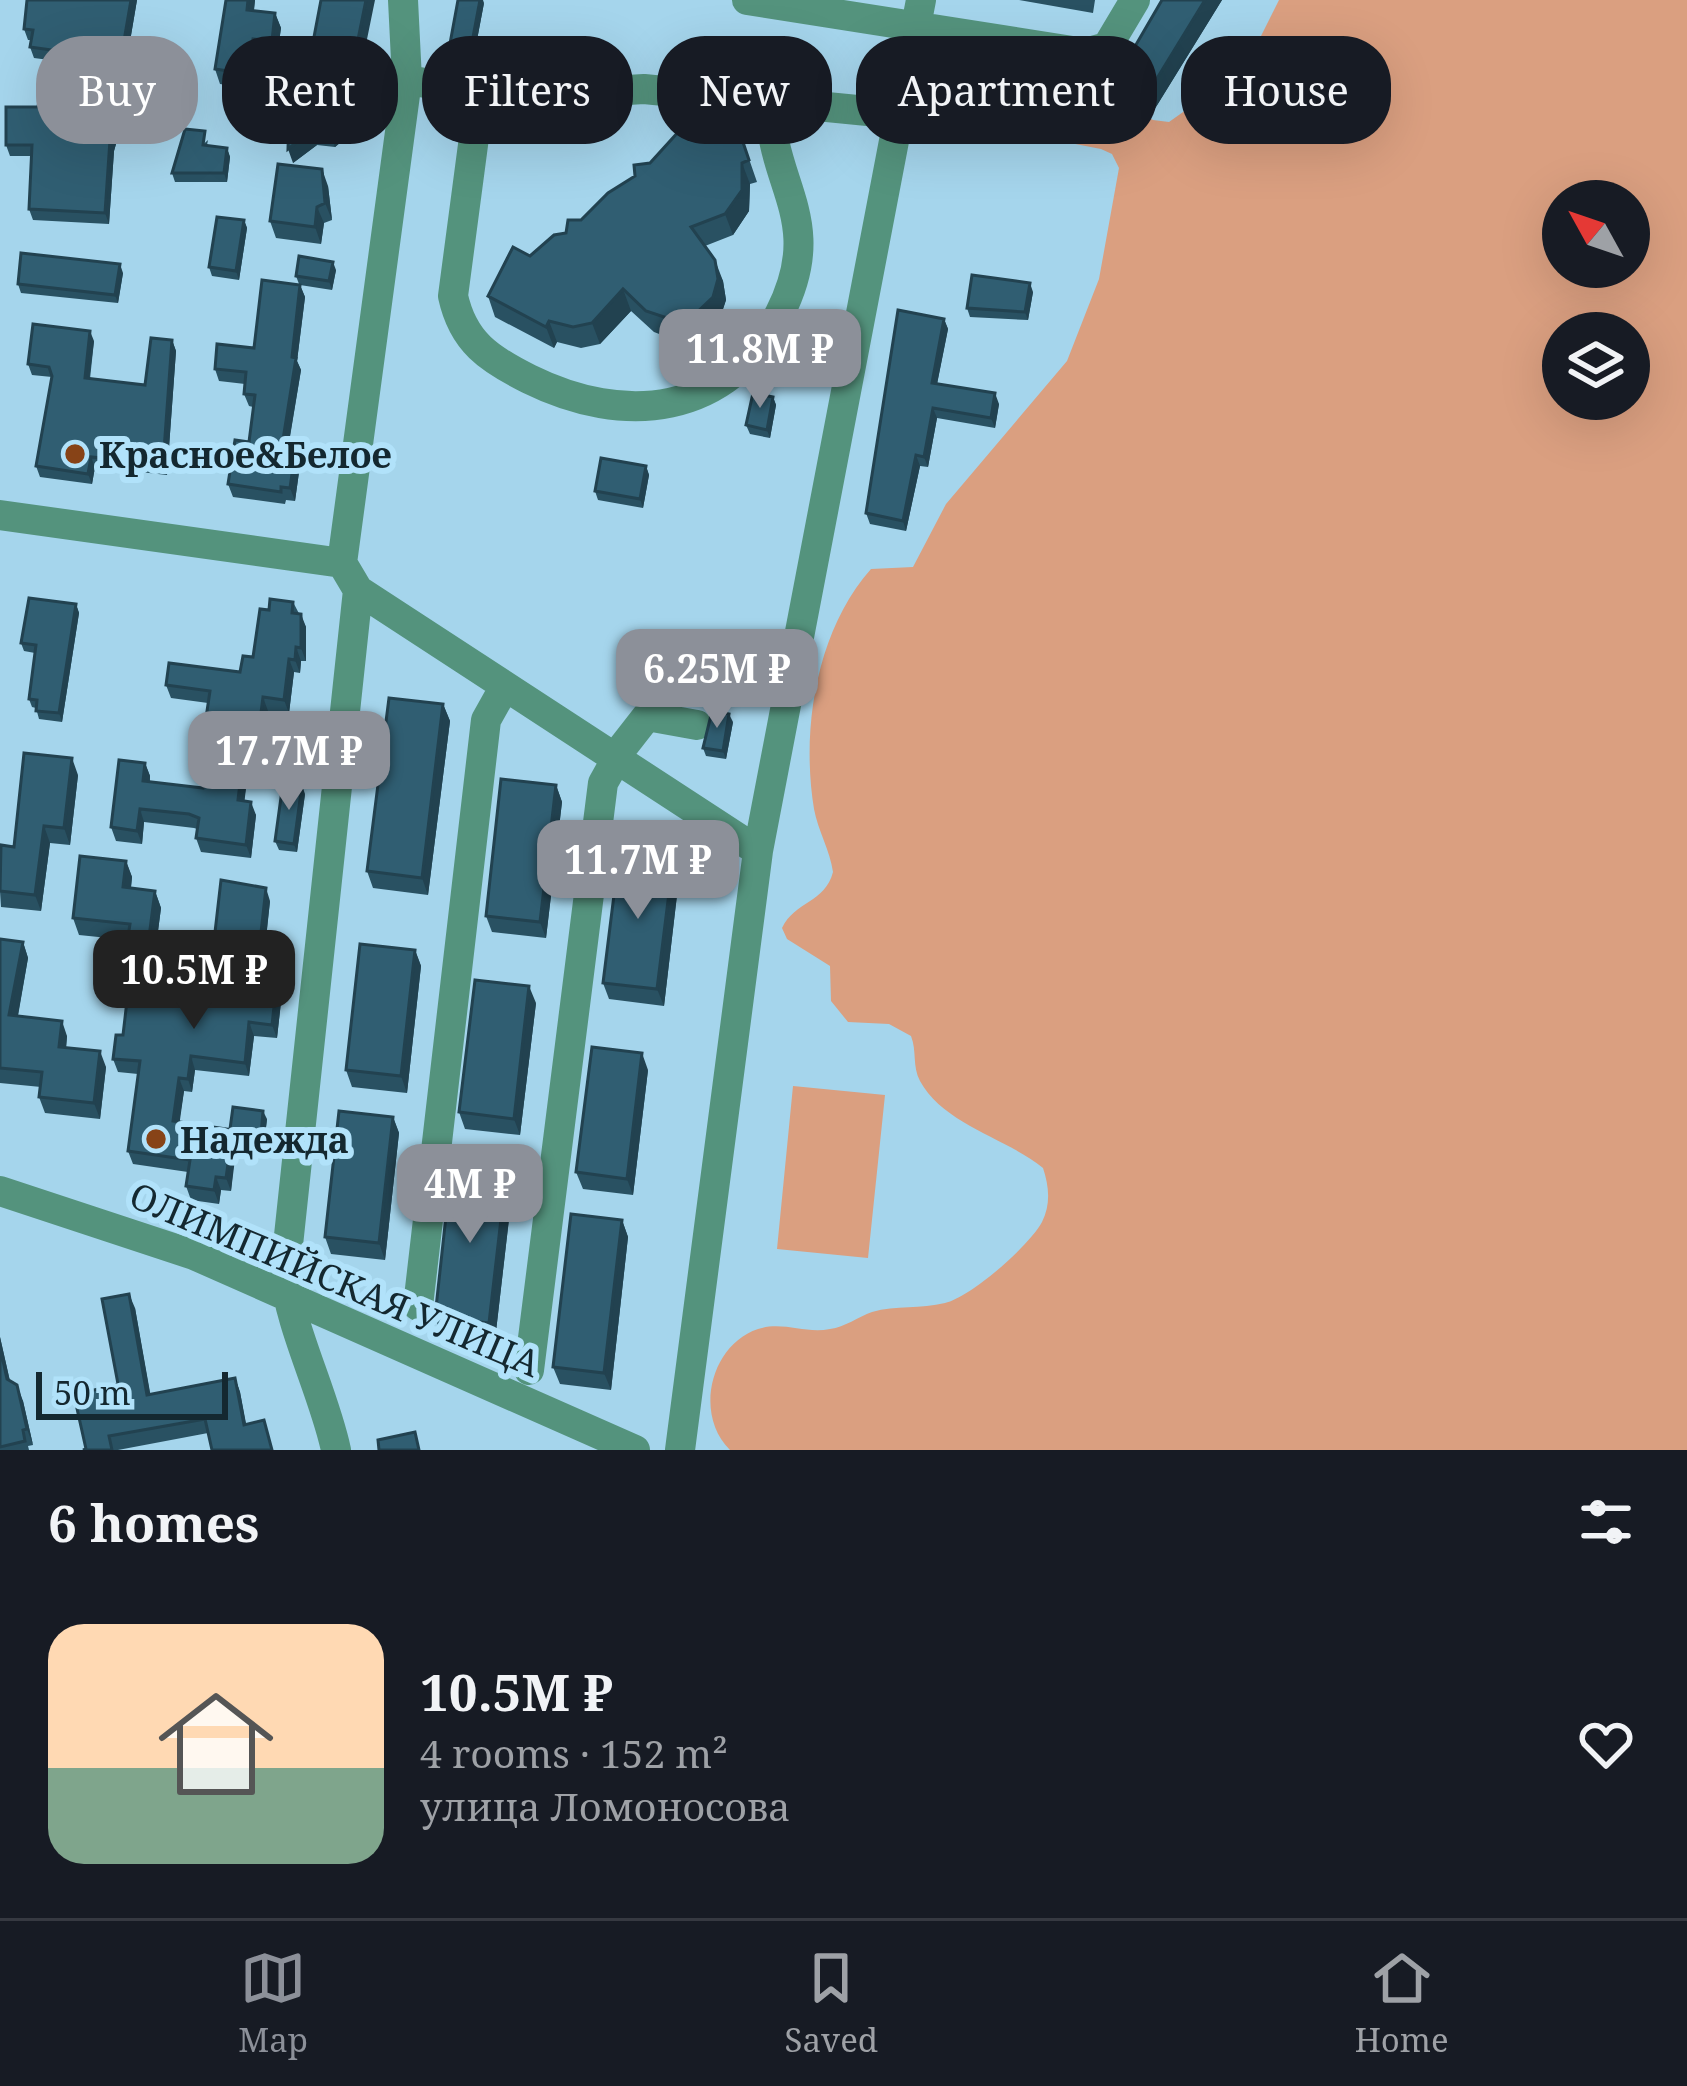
<!DOCTYPE html>
<html lang="en">
<head>
<meta charset="utf-8">
<style>
	body { margin:0; font-family:"Noto Serif",serif; background:#242831; color:#f1f3f6; height:100vh; display:flex; flex-direction:column; font-size:45px; white-space:nowrap }
	* { box-sizing:border-box; margin:0 }
	p { font-size:39px; color:#9ea1a6 }
	.icon { flex:none; width:66px; height:66px; fill:none; stroke:currentColor; stroke-width:2; stroke-linecap:round; stroke-linejoin:round }
	.map { position:relative; height:1450px; overflow:hidden }
	.side { display:flex; flex-direction:column; background:#171b24; flex:1 }
	.side>* { flex:none }
	.banner { position:absolute; left:36px; top:36px; width:1617px; height:108px; display:flex; gap:24px }
	.needle { width:78px; rotate:310deg }
	.buttons { position:absolute; left:1542px; top:180px; display:grid; gap:24px }
	.buttons a { display:grid; place-items:center; width:108px; height:108px; border-radius:50%; background:#171b24; box-shadow:0 12px 48px #0002; font-size:60px }
	.scale { position:absolute; left:36px; bottom:30px; width:192px; box-sizing:border-box; padding-left:12px; border:6px solid #142830; border-top:0; font-size:33px; line-height:42px; white-space:nowrap; color:#142830; -webkit-text-stroke:9px #b1e2fa; paint-order:stroke }
	.price { position:absolute; translate:-50% -102px; padding:0 27px; border-radius:24px; background:#8c9099; color:#fff; font-size:39px; line-height:78px; filter:drop-shadow(0 3px 6px #0008) }
	.price::after { content:''; position:absolute; left:50%; top:72px; width:36px; height:27px; margin-left:-18px; background:inherit; clip-path:polygon(0 0,100% 0,50% 100%) }
	.price.on { background:#222; color:#fff }
	ul { padding:0; list-style:none }
	li { display:flex; align-items:center; gap:36px; height:300px; padding:0 48px }
	li+li { border-top:3px solid #363941 }
	li span { display:grid; place-items:center; flex:none; width:336px; height:240px; border-radius:36px; color:#555 }
	li>.icon { margin-inline-start:auto }
	span .icon { width:144px; height:144px; fill:#fffc; stroke-width:1 }
	li b { font-size:51px }
	h2 { display:flex; justify-content:space-between; align-items:center; height:144px; padding:0 48px; font-size:51px }
	.chip { padding:0 42px; border-radius:48px; background:#171b24; box-shadow:0 12px 48px #0002; font-size:42px; line-height:108px }
	.chip.on { background:#8c9099; color:#fff }
	.dock { display:flex; justify-content:space-around; align-items:center; height:168px; border-top:3px solid #363941; background:#171b24; font-size:33px; color:#9ea1a6 }
	.dock a { display:grid; justify-items:center; gap:6px }
	.dock .on { color:#8c9099 }
	.map>svg:first-child { display:block }
	.green { fill:#da9f80; fill-rule:evenodd }
	.lines { fill:none; stroke-linecap:round; stroke-linejoin:round }
	.minor { stroke:#54937d; stroke-width:30 }
	.wall { fill:#295162 }
	.shaded-wall { fill:#224250 }
	.building { fill:#305e72; stroke:#224250; stroke-width:3 }
	.poi-dot { fill:#874317; stroke:#b1e2fa; stroke-width:4.5 }
	.labels { text-anchor:middle; dominant-baseline:central; stroke-width:12; stroke-linejoin:round; paint-order:stroke }
	.poi-label { font-size:36px; font-weight:bold; fill:#142830; stroke:#b1e2fa; text-anchor:start }
	.street-label { font-size:36px; fill:#142830; stroke:#b1e2fa }
</style>
</head>
<body>
<div class="map">
<svg width="1687" height="1450" viewBox="0 0 1687 1450">
	<rect width="100%" height="100%" fill="#a5d5ec"/>
	<path class="green" d="M1279,0h408v1450h-957c-36,-35 -20,-105 28,-121 25,-8 47,5 72,0 15,-2 28,-12 42,-17 24,-7 49,-3 73,-9 26,-6 84,-57 97,-81 9,-18 7,-36 1,-54 -36,-30 -99,-43 -123,-87 -8,-15 -3,-30 -9,-45l-22,-12 -41,-2 -17,-21 -1,-35 -43,-27 -5,-11c13,-27 43,-25 51,-56 -3,-22 -15,-41 -19,-63 -13,-79 2,-178 57,-240l42,-2 33,-63 121,-143 32,-82 20,-111 -7,-14 -11,-5 -164,-32 -11,-14 15,-36h11l145,24 56,29 16,2 76,-54zM1563,201h66v66h-66zM1563,333h66v66h-66z
		M793,1086l92,9 -17,163 -91,-9z"/>
	<g class="lines">
		<path class="minor" d="M747,0l338,53 22,-6 28,-47
			M407,80l105,17 132,-8 254,25
			M480,92l-27,204c10,46 36,63 76,83 95,47 199,38 251,-66 48,-95 -13,-130 -9,-213
			M0,515l342,48 16,27 400,261
			M342,563l65,-483 -4,-80
			M615,757l32,-41 50,9
			M0,1191l194,64 441,195
			M418,1306l68,-586 19,-34
			M529,1370l74,-587 14,-25
			M336,1450c-12,-57 -47,-124 -51,-177l73,-683
			M680,1450l78,-599 163,-851"/>
	</g>
	<path class="wall" d="M27,0h110l-19,112 4,11 -8,28 -5,73 -76,-4 -4,-11 3,-53h-22l-4,-11 32,-38 28,-8 6,-36 -38,-5 -4,-11 1,-7h-3l-4,-11z
		M226,0h29l-1,11 21,2 6,15 -4,28 -19,-3 -5,36 -33,-5 -5,-15z
		M321,0l34,98 -26,-3 24,37 -18,15 -18,-2 -24,18 10,-68z
		M1019,0h76l-2,13z
		M1162,0h60l-71,115 -47,-27 -6,-17 32,-16z
		M484,3l-11,58 -21,-4 -3,-8z
		M728,98l29,84 -7,2 -1,27 -16,24 -28,11 18,35 3,19 -6,18 -21,20 -19,4 -26,-10 -23,-21 -31,33 -19,4 -24,-6 -3,6 -59,-31 -7,-21 42,-40 36,-23z
		M208,140l-1,5 20,3 3,9 -3,25h-52l-3,-9z
		M328,186l4,34 -8,3 -3,21 -45,-6 -6,-17z
		M244,220l3,8 -8,52 -27,-4 -3,-9z
		M336,270l-4,20 -32,-5 5,12 -8,64 4,9 -13,79 7,4 5,12 -5,36 -9,-1 -1,4 -52,-7 -5,-13 21,-42 4,-35 -4,-1 -5,-12 1,-10 -26,-3 -4,-12 39,-21 45,-64 -3,-8z
		M123,273l-5,30 -97,-10 -3,-9z
		M1033,292l-5,28 -58,-3 -3,-9z
		M944,319l4,10 -11,55 62,20 -4,24 -58,-10 -9,49 -8,-1 -14,65 -36,-7 -4,-11z
		M172,340l4,11 -9,124 -72,-8 -3,17 -52,-7 -4,-11 16,-89 -20,-2 -4,-11 66,-23 -4,38 55,6z
		M773,397l3,8 -6,33 -20,-4 -4,-9z
		M646,466l3,9 -6,33 -45,-8 -3,-9z
		M293,602l13,25v34h-5l-1,12 -6,-1 -5,41 -21,-2 -8,62 -12,-1 -4,29 12,14 -5,43 -50,-6 -5,-14 1,-9 -3,-1 -50,-6 -2,22 -26,-3 -5,-14 34,-64 5,13v6l53,6 17,-5 4,-29 -16,-2 -5,-14 5,-35 -37,-5 -5,-13 74,-13 13,-15 16,-47z
		M76,604l3,9 -17,109 -23,-3 -3,-11 -4,-1 -3,-8 6,-46 -11,-2 -3,-8z
		M443,704l7,17 -22,174 -55,-7 -6,-17z
		M733,722l-7,37 -20,-3 -3,-8z
		M78,775l-8,70 -20,-2 -9,68 -40,-4 -1,-16 14,-44z
		M556,785l6,17 -16,136 -54,-6 -6,-16z
		M305,794l-8,58 -18,-2 -4,-9z
		M126,861l6,16 -1,11 24,3 6,17 -7,53 57,6 59,-66 -9,86 20,15 -4,36 -23,-2 -5,40 -54,-6 -3,22 -8,-1 -5,31 51,7 37,-10 -3,25 -28,-4 -5,51 -10,-1 -2,14 -28,-4 -5,-14 2,-14 -55,-8 -5,-13 10,-77 -20,-2 -5,-13 10,-24 10,-77 -5,-18 -49,-5 -6,-17z
		M673,861l6,17 -15,128 -55,-7 -6,-16z
		M0,939l23,3 5,16 -10,58 49,20 -1,11 40,20 -6,52 -55,-6 -6,-16 2,-10 -41,-4z
		M415,950l6,16 -14,127 -55,-6 -6,-17z
		M536,1003l-16,132 -55,-6 -6,-17z
		M648,1070l-15,125 -50,-6 -7,-17z
		M393,1117l6,16 -14,127 -54,-6 -6,-17z
		M512,1193l-17,147 -54,-6 -6,-17z
		M622,1220l6,17 -17,153 -51,-6 -7,-17z
		M135,1308l15,86 85,-16 5,14 6,33 23,10 -61,-2 -90,17h-35l3,-1 32,-65z
		M0,1337l10,44 13,20 10,44 -5,1 1,4h-29z"/>
	<path class="shaded-wall" d="M131,0h6l-19,112 4,11 -8,28 -5,73 -4,-11 7,-102z
		M248,0h7l-3,24 -5,-14z
		M366,0h9l-20,98 -6,-14z
		M480,0h3l1,3 -11,58 -3,-8z
		M1205,0h17l-71,115 -6,-17z
		M275,13l6,15 -4,28 -5,-15z
		M253,39l5,14 -5,36 -5,-15z
		M347,117l6,15 -18,15 -5,-14z
		M311,131l6,14 -24,18 -5,-14z
		M227,148l3,9 -3,25 -3,-9z
		M742,163l8,21 -1,27 -16,24 -8,-21z
		M322,169l6,17 4,34 -7,-17z
		M317,207l7,16 -3,21 -6,-17z
		M244,220l3,8 -8,52 -3,-9z
		M715,260l8,21 3,19 -6,18 -21,20 -7,-21z
		M333,262l3,8 -4,20 -3,-9z
		M120,264l3,9 -5,30 -3,-8z
		M1030,283l3,9 -5,28 -3,-8z
		M300,285l5,12 -8,64 4,9 -15,89 -4,-13z
		M623,289l8,22 -31,33 -8,-21z
		M944,319l4,10 -13,65 -3,-11z
		M549,321l8,21 -3,6 -8,-21z
		M90,331l4,10 -6,48 -3,-11z
		M172,340l4,11 -9,124 -4,-11z
		M995,393l4,11 -4,24 -4,-10z
		M773,397l3,8 -6,33 -3,-8z
		M933,408l4,10 -9,49 -4,-10z
		M295,453l5,12 -5,36 -5,-13z
		M916,455l4,11 -14,65 -3,-10z
		M91,457l4,10 -3,17 -4,-10z
		M646,466l3,9 -6,33 -3,-9z
		M76,604l3,9 -17,109 -3,-9z
		M301,614l5,13v34l-5,-13z
		M296,647l5,14 -1,12 -5,-13z
		M289,659l5,13 -5,41 -5,-13z
		M263,697l5,14 -8,62 -5,-13z
		M443,704l7,17 -22,174 -6,-17z
		M729,714l4,8 -7,37 -3,-8z
		M72,758l6,17 -8,70 -6,-17z
		M243,758l5,14 -5,41 -5,-13z
		M145,763l5,13 -2,18 -5,-13z
		M302,785l3,9 -8,58 -3,-8z
		M556,785l6,17 -16,136 -6,-16z
		M251,802l5,13 -5,43 -5,-13z
		M140,809l4,13 -2,22 -5,-13z
		M44,826l6,17 -9,68 -6,-16z
		M126,861l6,16 -3,27 -6,-17z
		M673,861l6,17 -15,128 -7,-17z
		M266,888l4,13 -11,99 -4,-14z
		M155,891l6,17 -7,54 -6,-17z
		M23,942l5,16 -13,73 -6,-16z
		M415,950l6,16 -14,127 -6,-17z
		M529,986l7,17 -16,132 -6,-16z
		M276,989l5,13 -4,36 -5,-13z
		M62,1021l5,15 -2,26 -6,-15z
		M249,1022l5,14 -5,40 -4,-13z
		M100,1051l6,16 -6,52 -6,-16z
		M642,1053l6,17 -15,125 -6,-16z
		M191,1056l4,14 -3,22 -4,-13z
		M179,1078l5,13 -6,43 -5,-13z
		M263,1111l4,8 -3,25 -3,-9z
		M393,1117l6,16 -14,127 -6,-17z
		M233,1130l4,13 -6,48 -5,-13z
		M506,1176l6,17 -17,147 -6,-17z
		M216,1177l5,13 -2,14 -5,-14z
		M622,1220l6,17 -17,153 -7,-17z
		M129,1294l6,14 18,101 -6,-14z
		M0,1337l13,58 -6,-16 -7,-32z
		M235,1378l5,14 9,47 -5,-14z
		M17,1385l6,16 10,44 -6,-16z"/>
	<path class="building" d="M27,0h104l-19,111h6l-8,29 -5,73 -76,-4 3,-64h-26v-38h32l2,-12 26,4 7,-46 -43,-6 3,-17 -9,-1z
		M226,0h22l-1,10 28,3 -3,28 -19,-2 -5,35 -33,-5z
		M321,0h45l-17,84 -32,-4 30,37 -17,16 -19,-2 -23,18 1,-34 8,-21 6,1z
		M458,0h22l-10,53 -21,-4z
		M1162,0h43l-60,98 -47,-27 15,-26 17,10z
		M728,98l21,62 -7,3v27l-17,24 -34,13 24,33 3,19 -5,18 -21,20 -19,3 -27,-9 -23,-22 -31,34 -19,4 -24,-6 -3,6 -58,-31 25,-49 17,9 24,-21 12,-2 2,-13h13l27,-27 27,-17 -1,-11 16,-2 30,-33 -4,-14z
		M185,129l20,2 -2,14 24,3 -3,25h-52z
		M278,164l44,5 3,34 -8,4 -2,20 -45,-6z
		M217,217l27,3 -8,51 -27,-4z
		M21,253l99,11 -5,31 -97,-11z
		M299,256l34,6 -4,19 -33,-5z
		M972,275l58,8 -5,29 -58,-4z
		M262,280l38,5 -8,72 4,1 -14,88 13,7 -5,35 -9,-1v5l-53,-8 7,-44 14,2 6,-47 -11,-1 2,-22 -31,-3 2,-25 37,4z
		M898,310l46,9 -12,64 63,10 -4,25 -58,-10 -9,49 -8,-2 -13,66 -37,-8z
		M33,324l57,7 -5,47 60,7 6,-47 21,2 -9,124 -72,-7 -3,17 -52,-8 16,-90 -3,-9 -21,-3z
		M753,393l20,4 -6,33 -21,-5z
		M601,458l45,8 -6,33 -45,-8z
		M29,598l47,6 -17,109 -23,-2 1,-11 -8,-1 7,-54 -15,-2z
		M270,599l23,3 -1,11 9,1v34l-5,-1 -1,13 -6,-1 -5,41 -21,-3 -8,63 -12,-2 -5,42 13,2 -5,43 -50,-7 3,-20 -10,-4 -49,-5 -3,22 -26,-4 8,-67 26,3 -2,18 60,7 1,-7 16,2 6,-42 -23,-3 7,-47 -44,-6 3,-22 71,9 3,-16 10,1 7,-48 9,1z
		M389,698l54,6 -21,174 -55,-7z
		M712,711l17,3 -6,37 -20,-3z
		M24,753l48,5 -8,70 -20,-2 -9,69 -35,-4 1,-46 13,2z
		M501,779l55,6 -16,137 -54,-6z
		M283,783l19,2 -8,59 -19,-3z
		M619,855l54,6 -16,128 -54,-6z
		M80,856l46,5 -3,26 32,4 -7,54 -21,-2 3,-19 -57,-6z
		M221,880l45,8 -11,98 21,3 -4,36 -23,-3 -4,41 -54,-7 -3,23 -9,-1 -6,43 60,9 -7,48 -10,-1 -2,13 -28,-4 4,-26 -62,-9 12,-90 -27,-2 3,-24h7l9,-77 79,9z
		M0,939l23,3 -14,73 53,6 -3,26 41,4 -6,52 -55,-6 3,-25 -42,-4z
		M360,944l55,6 -14,126 -55,-6z
		M475,980l54,6 -15,133 -55,-7z
		M592,1047l50,6 -15,126 -51,-7z
		M233,1107l30,4 -2,24 -29,-3 1,-2 -3,-1z
		M339,1111l54,6 -14,126 -54,-6z
		M451,1170l55,6 -17,147 -54,-6z
		M571,1214l51,6 -18,153 -51,-6z
		M129,1294l18,101 88,-17 9,47 20,-5 8,30h-60l-7,-31 -96,17 3,14h-29l3,-1 -12,-54 44,-11 -16,-85z
		M0,1347l7,32 10,6 10,44 -4,1 2,11 -25,6z
		M415,1432l4,18h-40l-1,-10z"/>
	<g class="poi-dot">
		<circle cx="75" cy="454" r="12"/>
		<circle cx="156" cy="1139" r="12"/>
	</g>
	<g class="labels">
		<g class="poi-label">
			<text x="99" y="454">Красное&amp;Белое</text>
			<text x="180" y="1139">Надежда</text>
		</g>
		<g class="street-label">
			<text transform="translate(335 1279) rotate(23)">ОЛИМПИЙСКАЯ УЛИЦА</text>
		</g>
	</g>
</svg>
<div class="buttons">
<a><svg class="needle" viewBox="-14 -14 28 28"><path d="M0-13l5 13h-10z" fill="#e53935"/><path d="M0 13l5-13h-10z" fill="#9ea1a6"/></svg></a>
<a><svg class="icon" aria-label="layers" viewBox="0 0 24 24"><path d="M12 4l9 5-9 5-9-5zM3 14l9 5 9-5"/></svg></a>
</div>
<div class="scale">50 m</div>
<b class="price" style="left:760px;top:411px">11.8M ₽</b>
<b class="price" style="left:717px;top:731px">6.25M ₽</b>
<b class="price" style="left:289px;top:813px">17.7M ₽</b>
<b class="price" style="left:638px;top:922px">11.7M ₽</b>
<b class="price on" style="left:194px;top:1032px">10.5M ₽</b>
<b class="price" style="left:470px;top:1246px">4M ₽</b>
<div class="banner">
<a class="chip on">Buy</a>
<a class="chip">Rent</a>
<a class="chip">Filters</a>
<a class="chip">New</a>
<a class="chip">Apartment</a>
<a class="chip">House</a>
</div>
</div>
<section class="side">
<h2>6 homes<svg class="icon" aria-label="filters" viewBox="0 0 24 24"><path d="M4 7h16M4 17h16"/><circle cx="9" cy="7" r="2"/><circle cx="15" cy="17" r="2"/></svg></h2>
<ul>
<li><span style="background:linear-gradient(#ffd9b3 60%,#7fa58c 0)"><svg class="icon" aria-label="home" viewBox="0 0 24 24"><path d="M3 11l9-7 9 7M6 9v11h12V9"/></svg></span><div><b>10.5M ₽</b><p>4 rooms · 152 m²</p><p>улица Ломоносова</p></div><svg class="icon" aria-label="heart" viewBox="0 0 24 24"><path d="M12 20l-8-8c-3-5 5-10 8-4 3-6 11-1 8 4z"/></svg></li>
</ul>
</section>
<nav class="dock">
<a class="on"><svg class="icon" aria-label="map" viewBox="0 0 24 24"><path d="M3 6l6-2 6 2 6-2v14l-6 2-6-2-6 2zM9 4v14M15 6v14"/></svg>Map</a>
<a><svg class="icon" aria-label="saved" viewBox="0 0 24 24"><path d="M7 4h10v16l-5-4-5 4z"/></svg>Saved</a>
<a><svg class="icon" aria-label="home" viewBox="0 0 24 24"><path d="M3 11l9-7 9 7M6 9v11h12V9"/></svg>Home</a>
</nav>
</body>
</html>
